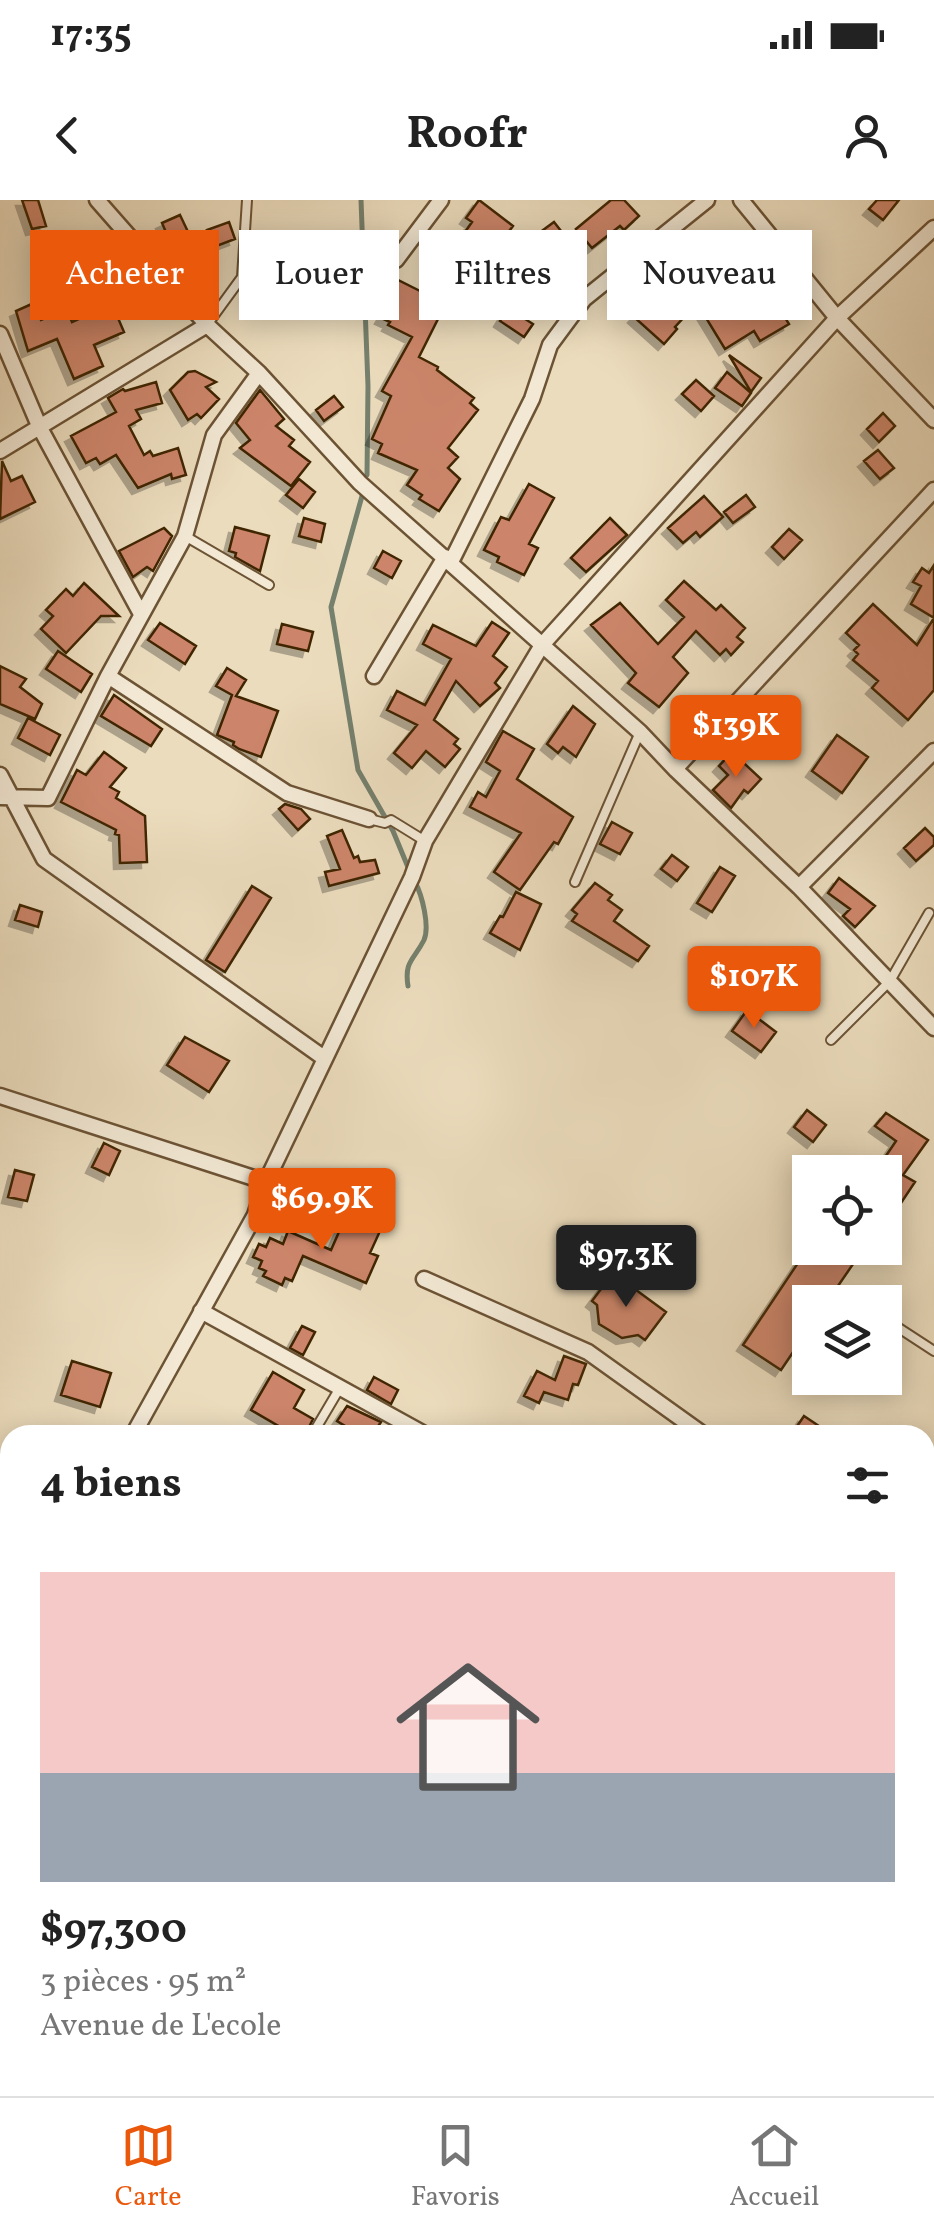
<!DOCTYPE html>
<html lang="fr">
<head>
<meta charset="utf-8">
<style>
	body { margin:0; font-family:Vollkorn,serif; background:#f2f2f2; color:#222; height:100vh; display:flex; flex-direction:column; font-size:38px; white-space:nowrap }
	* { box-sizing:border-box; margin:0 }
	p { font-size:32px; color:#767676 }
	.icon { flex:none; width:55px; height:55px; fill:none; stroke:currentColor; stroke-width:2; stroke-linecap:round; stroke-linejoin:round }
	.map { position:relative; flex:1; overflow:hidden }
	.panel { position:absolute; left:0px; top:1225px; width:935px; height:672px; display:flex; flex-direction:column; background:#fff; border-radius:30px 30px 0 0; box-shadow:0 5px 25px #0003 }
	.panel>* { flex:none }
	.hud { position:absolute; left:30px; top:30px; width:875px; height:90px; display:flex; gap:20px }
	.controls { position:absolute; left:792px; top:955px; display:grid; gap:20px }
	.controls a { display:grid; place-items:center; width:110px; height:110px; border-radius:0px; background:#fff; box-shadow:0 5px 25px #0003; font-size:50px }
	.price { position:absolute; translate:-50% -85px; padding:0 22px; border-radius:10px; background:#ea580c; color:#fff; font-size:32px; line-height:65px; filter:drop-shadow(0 2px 5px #0008) }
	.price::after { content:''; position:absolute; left:50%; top:60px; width:30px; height:22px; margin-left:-15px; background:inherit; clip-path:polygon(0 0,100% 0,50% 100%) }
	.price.current { background:#222; color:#fff }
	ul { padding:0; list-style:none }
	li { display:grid; align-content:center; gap:20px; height:530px; padding:0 40px }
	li+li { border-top:2px solid #e0e0e0 }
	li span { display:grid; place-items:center; height:310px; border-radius:0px; color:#555 }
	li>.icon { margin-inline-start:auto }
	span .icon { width:180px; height:180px; fill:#fffc; stroke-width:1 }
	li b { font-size:42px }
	h2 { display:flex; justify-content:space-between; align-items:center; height:120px; padding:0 40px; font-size:42px }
	.tag { padding:0 35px; border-radius:0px; background:#fff; box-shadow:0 5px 25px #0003; font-size:35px; line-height:90px }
	.tag.current { background:#ea580c; color:#fff }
	.status { display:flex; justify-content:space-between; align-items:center; height:70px; padding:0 50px; background:#fff; direction:ltr }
	.status svg { height:28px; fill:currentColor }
	header { display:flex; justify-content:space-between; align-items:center; height:130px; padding:0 40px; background:#fff; font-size:45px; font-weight:700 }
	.dock { display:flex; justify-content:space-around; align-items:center; height:140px; border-top:2px solid #e0e0e0; background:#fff; font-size:28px; color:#767676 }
	.dock a { display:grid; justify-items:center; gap:5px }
	.dock .current { color:#ea580c }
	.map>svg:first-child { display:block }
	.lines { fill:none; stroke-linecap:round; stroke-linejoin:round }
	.stream { stroke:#75806d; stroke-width:5 }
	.building { fill:#cc856b; stroke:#412506; stroke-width:2.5; filter:url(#shadow) }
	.service-casing { stroke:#6c5334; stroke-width:12 }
	.minor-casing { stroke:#6c5334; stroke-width:19 }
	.tertiary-casing { stroke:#6c5334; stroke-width:22 }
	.trunk-casing { stroke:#412506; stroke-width:28 }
	.service { stroke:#f2e8d4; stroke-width:8 }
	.minor { stroke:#f2e8d4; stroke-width:14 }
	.tertiary { stroke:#f2e8d4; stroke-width:18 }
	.trunk { stroke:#e6be7e; stroke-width:22 }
</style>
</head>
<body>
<div class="status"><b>17:35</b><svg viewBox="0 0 49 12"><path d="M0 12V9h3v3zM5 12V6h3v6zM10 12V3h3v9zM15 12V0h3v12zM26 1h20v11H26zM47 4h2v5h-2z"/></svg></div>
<header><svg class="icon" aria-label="back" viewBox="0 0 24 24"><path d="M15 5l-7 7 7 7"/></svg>Roofr<svg class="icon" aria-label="person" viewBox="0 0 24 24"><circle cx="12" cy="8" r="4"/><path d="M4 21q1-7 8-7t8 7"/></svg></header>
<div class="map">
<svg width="934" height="1896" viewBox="0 0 934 1896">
	<defs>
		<filter id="shadow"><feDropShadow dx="-6" dy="6" stdDeviation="0" flood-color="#0004"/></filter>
	</defs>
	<rect width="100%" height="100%" fill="#ebdcbd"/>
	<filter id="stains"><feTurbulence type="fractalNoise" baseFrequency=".002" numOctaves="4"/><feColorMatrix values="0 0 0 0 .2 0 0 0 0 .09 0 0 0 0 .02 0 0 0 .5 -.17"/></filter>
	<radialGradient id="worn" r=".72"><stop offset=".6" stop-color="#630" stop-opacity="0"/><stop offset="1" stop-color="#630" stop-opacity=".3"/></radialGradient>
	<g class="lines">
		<path class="stream" d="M361,0l7,186 -1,89
			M364,289l-33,118 27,163 35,61 17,41
			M408,786c-4,-25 6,-26 16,-46 6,-14 -2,-45 -9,-58"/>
	</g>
	<path class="building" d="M22,0h16l8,26 -14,3z
		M479,0l34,26 -18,24 2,2 -12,18 -12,-8 -23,33 -31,62 19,10 -1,3 37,28 -4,5 8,7 -30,38 10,9 -10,11 12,11 -21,32 -20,-12 3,-4 -15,-10 10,-15 -39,-17 4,-9 -10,-5 19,-43 -9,-5 30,-54 -24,-12 2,-3 -9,-4 3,-5 -12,-6 16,-32 38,19 31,-46 -2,-2 17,-24 -6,-4z
		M611,0h13l15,16 -15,14 -4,-4 -28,22 -16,-19z
		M877,0h22l-16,20 -14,-11z
		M180,15l10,21 -19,8 -9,-21z
		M229,22l6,17 -21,8 -7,-17z
		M554,22l11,14 -18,14 -12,-14z
		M694,61l30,30 29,-26 36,59 -29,17 -6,-10 -29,18 -28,-46 -22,24 2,2 -13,15 -30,-27 13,-14 10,9 20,-22 -6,-6z
		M34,103l7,17 26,-10 5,12 40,-18 12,28 -30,13 9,21 -29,13 -17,-40 -29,12 -12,-40z
		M508,108l25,16 -9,13 -24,-16z
		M729,155l32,23 -10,14z
		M195,171l21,11 -10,5 13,12 -18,19 -4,-4 -9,6 -18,-30 18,-18z
		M727,172l24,21 -9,13 -27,-18z
		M696,180l18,16 -13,15 -19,-17z
		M156,182l6,21 -26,7 5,9 -12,7 15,29 6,-4 3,5 25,-8 8,27 -14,4 -1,-5 -33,14 -22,-33 -16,9 -4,-6 -10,5 -15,-27 45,-24 -8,-14 15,-9 2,2z
		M260,190l24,29 -8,7 18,14 -5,6 21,16 -19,24 -51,-38 10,-8 -14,-17z
		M334,196l9,11 -19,14 -8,-11z
		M883,213l12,13 -16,16 -12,-13z
		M878,250l16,18 -14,11 -16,-18z
		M2,261l9,20 11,-5 13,26 -35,17z
		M299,279l16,13 -12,16 -17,-13z
		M529,284l25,14 -25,46 9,4 -14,27 -27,-13 2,-5 -15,-7 17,-33 8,3z
		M746,295l9,12 -22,16 -9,-11z
		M704,296l19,21 -23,20 -4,-5 -13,11 -15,-15z
		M304,318l21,6 -4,18 -22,-6z
		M610,318l17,17 -41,37 -15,-14z
		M235,327l34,9 -9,35 -25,-14 1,-4 -7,-2z
		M164,328l8,8 -19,35 -6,-4 -14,10 -14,-26z
		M789,329l13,11 -18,19 -12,-12z
		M383,351l18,10 -9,17 -18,-10z
		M934,365v125l-26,30 -36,-32 6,-7 -25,-21 5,-6 -4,-4 5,-5 -13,-12 27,-29 44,41 17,-27 -23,-14 10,-18 -8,-4 9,-14 7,5z
		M684,381l32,29 5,-5 24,23 -8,9 6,5 -12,13 -5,-6 -6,6 -24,-24 -23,26 15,16 -29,34 -31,-24 8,-10 -45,-48 29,-22 38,41 26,-27 -18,-17z
		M84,383l35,33h-18l-35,37 -25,-24 12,-13 -7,-6 20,-21 7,7z
		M492,422l17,11 -16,23 14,11 -12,16 5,5 -20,18 -24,-25 -22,39 24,19 -4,5 6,5 -15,18 -19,-16 -14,17 -18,-15 23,-28 -30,-15 10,-19 28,14 26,-46 -28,-15 10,-19 43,21z
		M160,423l36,23 -11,18 -37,-24z
		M282,424l31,8 -5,19 -31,-7z
		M58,451l34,23 -11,18 -35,-23z
		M0,466l26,13 -6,8 22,17 -7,15 -35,-15z
		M227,468l19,12 -10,16 42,15 -17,46 -22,-8 -6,-4 1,-3 -17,-7 15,-40 -16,-9z
		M114,495l48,34 -11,17 -50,-30z
		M573,506l22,18 -19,33 -13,-10 -5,6 -11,-9z
		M28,518l32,17 -10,20 -32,-17z
		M503,531l31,18 -17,30 56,38 -15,27 -4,-2 -34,48 -26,-18 27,-39 -51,-26 8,-15 8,5 14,-26 -14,-9z
		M837,535l31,22 -26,36 -30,-22z
		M104,552l22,16 -16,19 9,5 -3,6 29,18 2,46 -27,1 -1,-28 -4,-1 1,-4 -55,-28 16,-32 9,5z
		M732,552l29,27 -13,14 -4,-3 -13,18 -18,-18 15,-15 -9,-9z
		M285,604l16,5 9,10 -12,11 -19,-21z
		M612,622l20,11 -12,21 -20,-10z
		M925,628l9,9v8l-18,16 -12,-13z
		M342,630l12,28 4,-2 2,6 15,-2 4,13 -50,13 -4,-14 15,-3 -13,-33z
		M672,655l16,12 -11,14 -16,-12z
		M720,667l15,9 -23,36 -15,-9z
		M839,678l36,28 -20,21 -12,-11 7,-7 -22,-16z
		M595,683l17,12 -4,5 14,10 -8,11 35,25 -11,15 -66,-40 5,-7 -5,-4z
		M252,686l19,12 -46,74 -19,-12z
		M516,692l25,12 -21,46 -30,-17 10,-17 3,1z
		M20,705l22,7 -4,15 -23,-7z
		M796,764l20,14 -12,16 -19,-14z
		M747,810l29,22 -15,20 -29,-21z
		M185,837l44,24 -20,31 -42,-27z
		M807,910l19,15 -13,17 -19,-15z
		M886,913l42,27 -25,35 12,7 -30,45v-55h-10l21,-31 -21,-15z
		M104,943l16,8 -11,24 -17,-8z
		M15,970l19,5 -7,26 -19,-4z
		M346,1016l34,15 -10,22 8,3 -12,27 -63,-27 -11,25 -7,-3 -3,7 -19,-9 3,-5 -7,-3 3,-7 -9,-4 6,-13 7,3 4,-9 13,6 5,-13 43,19z
		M808,1048h56l-37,54h-17v25l-29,43 -38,-25z
		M613,1073l53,39 -21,28 -7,-5 -16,3 -23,-14 -2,-19 -5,-4z
		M302,1126l13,6 -12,23 -13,-7z
		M564,1156l22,8 -8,21 -5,-1 -5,16 -24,-8 -5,11 -15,-7 13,-25 18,9z
		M72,1161l39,12 -11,34 -39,-12z
		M273,1172l31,18 -10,18 19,11 -8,16h-11l-43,-25z
		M374,1177l24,13 -7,14 -24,-14z
		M347,1206l34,16 -2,3 15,10h-34l-23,-14z
		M804,1216l9,6 19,13h-41z"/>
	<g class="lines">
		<g class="service-casing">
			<path id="service" d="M207,125l35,-48 5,-77
				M185,336l84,49
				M369,619l16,4 6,-3 34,21
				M575,682l65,-150
				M831,840l59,-59 39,-68
				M848,1095l12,7
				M885,1119l49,32
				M312,1235l29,-49"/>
		</g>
		<g class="minor-casing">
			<path id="minor" d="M97,0l110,125 52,48 101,110 280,249 35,37 124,118 135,141
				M741,0l96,118 97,102
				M396,60l45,-60
				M0,134l40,94 101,186
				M0,251l207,-126
				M451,362l81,-163 18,-54 34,-46 123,-99
				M108,476l179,117 82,26
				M374,476l71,-119
				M675,569l259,-279
				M0,575l44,84 280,199
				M0,597l48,1 60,-122 77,-140 29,-101 45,-62
				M799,687l135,-136
				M0,896l266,86
				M424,1079l164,73 116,83
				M201,1111l225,124
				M133,1235l122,-220 11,-33 146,-305 13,-36 117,-196 295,-327 97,-90
				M925,1395l9,6
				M0,1435l10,8
				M0,1614l10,10
				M925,1749l9,5
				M283,1888l8,8"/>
		</g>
		<g class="tertiary-casing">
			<path id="tertiary" d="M579,1888l8,8"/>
		</g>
		<g class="trunk-casing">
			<path id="trunk" d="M925,1429l9,-12
				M541,1896l8,-8"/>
		</g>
		<use href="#service" class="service"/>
		<use href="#minor" class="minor"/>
		<use href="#tertiary" class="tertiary"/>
		<use href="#trunk" class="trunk"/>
	</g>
	<rect width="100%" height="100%" filter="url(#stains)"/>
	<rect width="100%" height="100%" fill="url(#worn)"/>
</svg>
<div class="controls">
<a><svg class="icon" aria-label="locate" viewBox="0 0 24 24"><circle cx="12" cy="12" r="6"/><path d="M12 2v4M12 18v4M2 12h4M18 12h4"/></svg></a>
<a><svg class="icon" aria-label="layers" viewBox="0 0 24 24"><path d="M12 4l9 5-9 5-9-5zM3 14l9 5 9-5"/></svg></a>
</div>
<b class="price" style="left:736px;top:580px">$139K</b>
<b class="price" style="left:754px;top:831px">$107K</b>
<b class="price" style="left:322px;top:1053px">$69.9K</b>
<b class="price current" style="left:626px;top:1110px">$97.3K</b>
<div class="hud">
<a class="tag current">Acheter</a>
<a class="tag">Louer</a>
<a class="tag">Filtres</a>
<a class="tag">Nouveau</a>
</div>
<section class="panel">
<h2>4 biens<svg class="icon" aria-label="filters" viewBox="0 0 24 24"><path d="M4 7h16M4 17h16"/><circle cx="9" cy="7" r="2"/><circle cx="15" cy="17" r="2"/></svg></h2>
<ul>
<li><span style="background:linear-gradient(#f6c9c9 65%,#9aa5b1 0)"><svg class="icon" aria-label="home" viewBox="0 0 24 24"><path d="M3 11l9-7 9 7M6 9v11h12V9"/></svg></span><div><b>$97,300</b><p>3 pièces · 95 m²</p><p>Avenue de L'ecole</p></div></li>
</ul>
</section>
</div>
<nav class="dock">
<a class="current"><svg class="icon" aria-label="map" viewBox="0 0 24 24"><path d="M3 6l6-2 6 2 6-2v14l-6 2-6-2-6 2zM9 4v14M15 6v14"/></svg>Carte</a>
<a><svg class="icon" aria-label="saved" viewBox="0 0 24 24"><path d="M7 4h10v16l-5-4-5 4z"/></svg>Favoris</a>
<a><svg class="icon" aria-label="home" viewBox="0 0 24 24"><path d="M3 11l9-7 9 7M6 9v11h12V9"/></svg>Accueil</a>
</nav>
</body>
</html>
